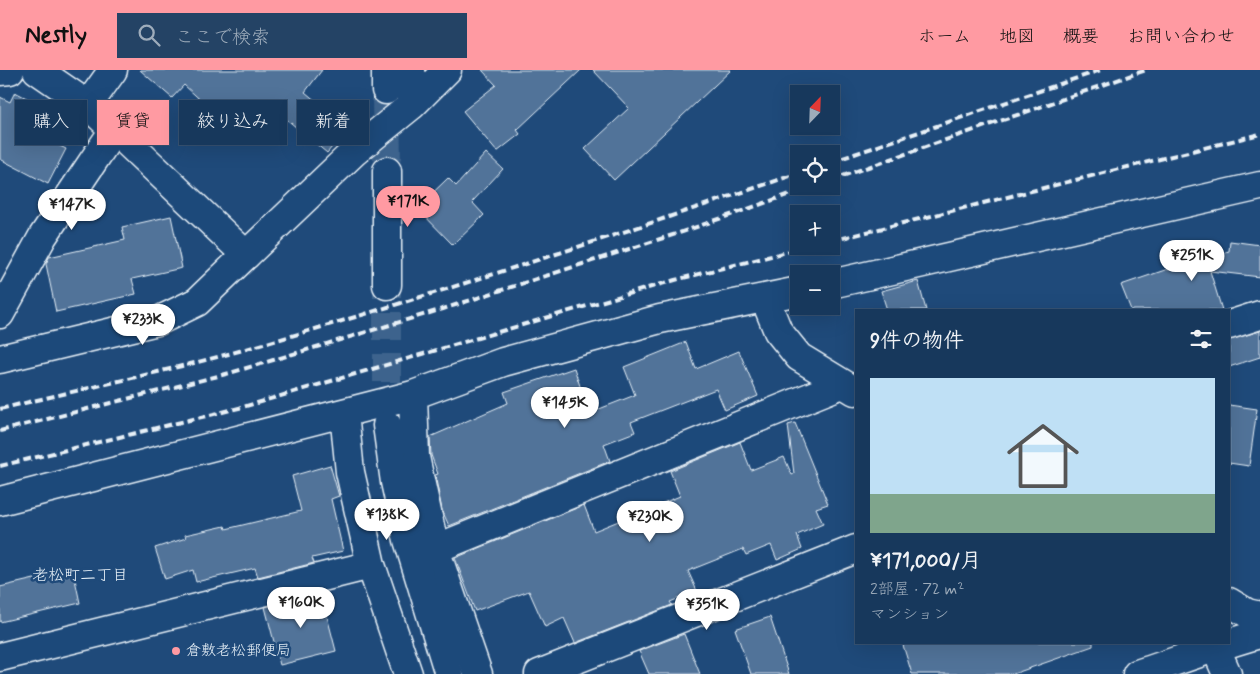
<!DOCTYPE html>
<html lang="ja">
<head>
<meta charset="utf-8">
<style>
	body { margin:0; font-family:Mynerve,"Klee One",sans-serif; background:#244365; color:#f1f3f6; height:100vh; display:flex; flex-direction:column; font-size:19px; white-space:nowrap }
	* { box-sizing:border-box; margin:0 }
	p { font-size:16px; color:#9eacbb }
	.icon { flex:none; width:28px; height:28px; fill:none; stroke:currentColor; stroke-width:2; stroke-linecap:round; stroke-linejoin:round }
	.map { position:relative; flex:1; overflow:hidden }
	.panel { position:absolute; left:855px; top:239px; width:375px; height:335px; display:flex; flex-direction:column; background:#17385c; border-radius:0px; box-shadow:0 5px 20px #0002,0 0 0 1px #365272 }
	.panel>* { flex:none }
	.banner { position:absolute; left:15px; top:30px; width:475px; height:45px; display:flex; gap:10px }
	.needle { width:32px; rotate:23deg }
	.buttons { position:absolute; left:790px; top:15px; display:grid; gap:10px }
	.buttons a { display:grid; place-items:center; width:50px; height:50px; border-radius:0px; background:#17385c; box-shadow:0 5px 20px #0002,0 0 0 1px #365272; font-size:25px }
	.price { position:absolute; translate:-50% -42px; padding:0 11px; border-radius:18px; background:#fff; color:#222; font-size:16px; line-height:32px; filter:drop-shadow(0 1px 2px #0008) }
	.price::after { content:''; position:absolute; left:50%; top:30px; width:15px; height:11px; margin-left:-8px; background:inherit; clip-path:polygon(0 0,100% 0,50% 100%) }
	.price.selected { background:#ff9aa2; color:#111 }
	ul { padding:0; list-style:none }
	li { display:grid; align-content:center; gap:10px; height:265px; padding:0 15px }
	li span { display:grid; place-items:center; height:155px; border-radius:0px; color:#555 }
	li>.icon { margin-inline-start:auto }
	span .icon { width:90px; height:90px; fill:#fffc; stroke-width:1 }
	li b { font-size:21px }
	h2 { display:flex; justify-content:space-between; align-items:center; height:60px; padding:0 15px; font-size:21px }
	.tag { padding:0 18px; border-radius:0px; background:#17385c; box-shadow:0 5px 20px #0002,0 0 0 1px #365272; font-size:18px; line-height:45px }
	.tag.selected { background:#ff9aa2; color:#111 }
	header { display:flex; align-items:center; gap:30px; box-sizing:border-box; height:70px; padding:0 25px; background:#ff9aa2; color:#111 }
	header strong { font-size:24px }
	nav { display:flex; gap:28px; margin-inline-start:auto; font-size:18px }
	.search { width:350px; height:45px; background:#244365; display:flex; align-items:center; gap:12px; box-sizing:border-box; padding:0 18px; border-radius:0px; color:#9eacbb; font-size:19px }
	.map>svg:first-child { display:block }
	.building { fill:#517399; stroke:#e8f1f8 }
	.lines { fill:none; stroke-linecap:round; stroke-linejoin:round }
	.tertiary-tunnel { stroke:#3d638d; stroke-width:28; stroke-dasharray:28 14; stroke-linecap:butt }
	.minor-casing { stroke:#e8f1f8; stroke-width:31 }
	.tertiary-casing { stroke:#e8f1f8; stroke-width:31 }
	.trunk-casing { stroke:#e8f1f8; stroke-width:31 }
	.minor { stroke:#1f4a7a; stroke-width:28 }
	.tertiary { stroke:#1f4a7a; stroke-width:28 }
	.trunk { stroke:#1f4a7a; stroke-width:28 }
	.rail { stroke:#e8f1f8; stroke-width:4; stroke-dasharray:8 4; stroke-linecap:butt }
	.poi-dot { fill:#ff9aa2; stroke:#1f4a7a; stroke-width:2 }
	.labels { text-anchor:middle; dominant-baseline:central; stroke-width:5; stroke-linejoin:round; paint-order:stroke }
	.poi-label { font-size:15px; fill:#e8f1f8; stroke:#1f4a7a; text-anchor:start }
	.neighbourhood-label { font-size:16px; fill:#e8f1f8; stroke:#1f4a7a }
</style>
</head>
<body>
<header>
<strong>Nestly</strong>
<div class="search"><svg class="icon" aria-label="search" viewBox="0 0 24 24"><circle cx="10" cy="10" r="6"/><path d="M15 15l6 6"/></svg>ここで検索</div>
<nav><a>ホーム</a><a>地図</a><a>概要</a><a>お問い合わせ</a></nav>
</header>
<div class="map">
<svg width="1260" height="604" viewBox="0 0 1260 604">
	<rect width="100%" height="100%" fill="#1f4a7a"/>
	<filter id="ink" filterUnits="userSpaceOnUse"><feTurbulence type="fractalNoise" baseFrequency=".02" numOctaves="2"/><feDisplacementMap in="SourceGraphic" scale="10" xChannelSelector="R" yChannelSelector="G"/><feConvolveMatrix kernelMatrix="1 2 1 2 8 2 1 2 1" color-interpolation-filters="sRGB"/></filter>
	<g filter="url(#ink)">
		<path class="building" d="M140,0h182l-17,22 43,36 -21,25 -42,-35 -11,14 -27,-22 -2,3 -14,-13 -14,15 -33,-30 -12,13z
			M482,0h99l-64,60 3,4 -23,18 -34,-41 33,-26z
			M593,0h138l-117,110 -29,-31 44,-41z
			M15,22l23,12 -12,25 40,20 -18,35 -48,-25v-62l10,5z
			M486,83l17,16 -31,33 12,13 -31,30 -36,-37 31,-30 8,8z
			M171,146l11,52 -50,11 4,15 -80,18 -10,-48 3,-7 76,-17 -3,-13z
			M1230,171l30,4v32l-50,-6 12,39h-91l-10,-25 47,-16v1l61,-19z
			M918,211l8,29h-39l-6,-19z
			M1260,261v26l-31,10v-27z
			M686,272l10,27 43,-18 19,45 -33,14 -9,-21 -85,33 4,10 -31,12 6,17 -161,65 -7,-16 -7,-35 3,-1 -7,-19 -1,-18 78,-34 -4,-11 70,-24 15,45 46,-18 -11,-28z
			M1229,335l28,4 -8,57 -20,-3z
			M795,353l33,81 -12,4 7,16 -26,11 5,14 -25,11 -6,-15 -25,10 -3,-6 -55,22 9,20 -27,11 2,3 -97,38 -11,-25 -19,9 -16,-36 -54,20 -20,-53 129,-53 10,26 86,-35 -10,-25 70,-29 11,28 33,-13 8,18 2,-1 -6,-49z
			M330,395l9,31 -8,3 12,52 -31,7 2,5 -56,14 -3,-9 -59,14 -3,-12 -28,9 -10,-31 31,-10 -1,-3 40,-9 1,3 75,-18 -9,-35z
			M73,500l7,33 -80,19v-35z
			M321,523l15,58 -56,14 -15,-58z
			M770,547l19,57h-38l-16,-45z
			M684,564l16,40h-51l-10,-23z
			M902,572h191v4l-80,28h-101z"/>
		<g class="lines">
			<path class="tertiary-tunnel" d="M386,20l1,81
				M387,354v-139"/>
			<g class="minor-casing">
				<path id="minor" d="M37,0l51,35 158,150 108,-103 58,-47 35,-35
					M411,0l1,35
					M0,1l10,-1
					M88,35l25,-35
					M831,214l429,-98
					M765,229l13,32 21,26 56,34
					M0,244l43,-78 71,-106
					M1229,255l31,-10
					M413,325l2,62 20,92 43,125
					M344,343l6,59 21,93 37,109
					M0,431l413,-106 90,-33 157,-43 139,-28
					M435,479l407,-165
					M1229,532l18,11 13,3
					M1216,579l11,25
					M0,587l371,-92
					M539,604l317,-125"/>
			</g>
			<g class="tertiary-casing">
				<path id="tertiary" d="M386,0v20
					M387,101v114
					M0,289l158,-38 39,-19 49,-47
					M387,355l8,57 13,58 41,134"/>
			</g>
			<g class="trunk-casing">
				<path id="trunk" d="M1137,604c41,-13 82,-29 123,-40"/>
			</g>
			<use href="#minor" class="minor"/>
			<use href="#tertiary" class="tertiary"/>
			<use href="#trunk" class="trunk"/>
			<path class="rail" d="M831,92l270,-92
				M831,110l315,-110
				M831,171l429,-107
				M0,339c77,-19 155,-35 232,-56 191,-54 379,-116 567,-180
				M0,361l230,-58 213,-64 239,-77 131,-46
				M0,396l243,-59 432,-127 136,-34"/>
		</g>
	</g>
	<circle class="poi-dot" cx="176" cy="581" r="5"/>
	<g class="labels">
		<g class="poi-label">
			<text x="186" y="581">倉敷老松郵便局</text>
		</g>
		<g class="neighbourhood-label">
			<text x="80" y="505">老松町二丁目</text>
		</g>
	</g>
</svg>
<div class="buttons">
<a><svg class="needle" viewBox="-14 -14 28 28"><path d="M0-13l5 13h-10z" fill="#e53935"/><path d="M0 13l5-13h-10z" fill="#9eacbb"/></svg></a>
<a><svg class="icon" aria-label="locate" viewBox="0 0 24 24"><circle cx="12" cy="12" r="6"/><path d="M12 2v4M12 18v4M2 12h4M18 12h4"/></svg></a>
<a>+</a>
<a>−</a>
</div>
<b class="price selected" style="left:408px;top:158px">¥171K</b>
<b class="price" style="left:72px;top:161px">¥147K</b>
<b class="price" style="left:1192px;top:212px">¥251K</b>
<b class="price" style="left:143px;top:276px">¥233K</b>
<b class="price" style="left:565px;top:359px">¥145K</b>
<b class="price" style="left:387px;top:471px">¥138K</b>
<b class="price" style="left:650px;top:473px">¥230K</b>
<b class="price" style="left:301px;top:559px">¥160K</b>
<b class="price" style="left:707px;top:561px">¥351K</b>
<div class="banner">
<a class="tag">購入</a>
<a class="tag selected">賃貸</a>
<a class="tag">絞り込み</a>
<a class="tag">新着</a>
</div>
<section class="panel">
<h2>9件の物件<svg class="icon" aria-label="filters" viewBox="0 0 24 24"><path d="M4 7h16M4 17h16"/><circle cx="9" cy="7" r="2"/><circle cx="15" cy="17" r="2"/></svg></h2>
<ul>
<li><span style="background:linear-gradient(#bfe0f5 75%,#7fa58c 0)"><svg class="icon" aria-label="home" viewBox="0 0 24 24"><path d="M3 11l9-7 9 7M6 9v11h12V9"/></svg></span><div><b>¥171,000/月</b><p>2部屋 · 72 m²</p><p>マンション</p></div></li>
</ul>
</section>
</div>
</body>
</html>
